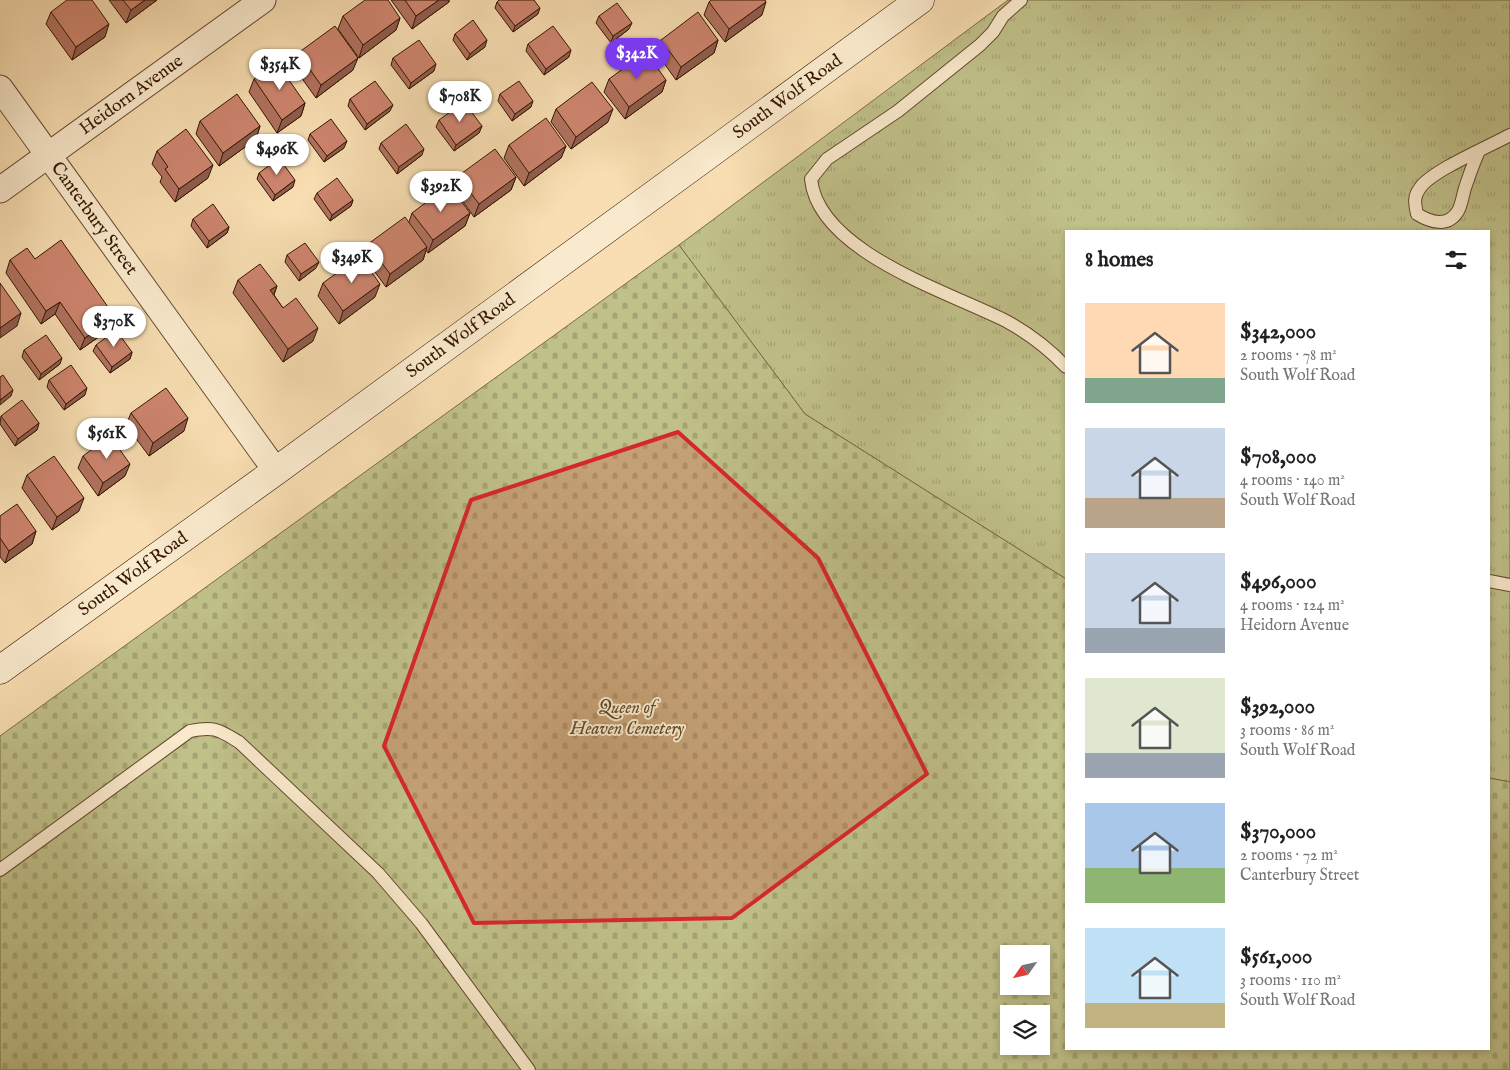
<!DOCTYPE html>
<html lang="en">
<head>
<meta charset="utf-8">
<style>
	body { margin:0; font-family:"IM FELL English",serif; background:#f2f2f2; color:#202124; height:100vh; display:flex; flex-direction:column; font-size:19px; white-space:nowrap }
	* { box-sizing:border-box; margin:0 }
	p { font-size:16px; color:#757577 }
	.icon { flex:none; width:28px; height:28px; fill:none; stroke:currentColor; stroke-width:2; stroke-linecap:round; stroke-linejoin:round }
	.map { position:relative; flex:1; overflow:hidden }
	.drawer { position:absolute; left:1065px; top:230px; width:425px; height:820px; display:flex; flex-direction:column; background:#fff; border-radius:0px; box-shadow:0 2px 8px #0003 }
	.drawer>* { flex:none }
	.needle { width:32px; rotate:236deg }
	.buttons { position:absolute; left:1000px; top:945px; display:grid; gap:10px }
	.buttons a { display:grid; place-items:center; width:50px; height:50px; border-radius:0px; background:#fff; box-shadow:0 2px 8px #0003; font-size:25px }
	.price { position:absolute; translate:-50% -42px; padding:0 11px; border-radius:18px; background:#fff; color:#222; font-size:16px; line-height:32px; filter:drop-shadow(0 1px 2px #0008) }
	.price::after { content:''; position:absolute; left:50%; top:30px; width:15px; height:11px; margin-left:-8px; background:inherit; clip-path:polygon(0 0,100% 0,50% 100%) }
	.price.active { background:#7c3aed; color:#fff }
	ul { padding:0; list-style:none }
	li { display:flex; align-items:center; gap:15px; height:125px; padding:0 20px }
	li span { display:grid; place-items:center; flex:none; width:140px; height:100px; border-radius:0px; color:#555 }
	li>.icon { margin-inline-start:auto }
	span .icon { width:60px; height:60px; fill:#fffc; stroke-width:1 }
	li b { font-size:21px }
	h2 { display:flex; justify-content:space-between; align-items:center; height:60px; padding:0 20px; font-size:21px }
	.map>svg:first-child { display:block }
	.grass { fill:url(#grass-tufts); stroke:#7a6b45 }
	.cemetery { fill:url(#cemetery-stones); stroke:#7a6b45; fill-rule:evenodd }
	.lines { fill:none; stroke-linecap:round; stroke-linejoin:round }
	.service-casing { stroke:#65482d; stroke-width:14 }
	.minor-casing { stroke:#65482d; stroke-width:27 }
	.secondary-casing { stroke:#341601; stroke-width:29 }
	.service { stroke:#faeacd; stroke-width:12 }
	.minor { stroke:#faeacd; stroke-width:25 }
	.secondary { stroke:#faeacd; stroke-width:28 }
	.wall { fill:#b1725f; stroke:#341601 }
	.shaded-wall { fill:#905d4e; stroke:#341601 }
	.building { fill:#ce856f; stroke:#341601 }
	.marked { fill:#d62828; fill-opacity:0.2; stroke:#d62828; stroke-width:4; stroke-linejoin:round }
	.labels { text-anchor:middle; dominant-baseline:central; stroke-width:4; stroke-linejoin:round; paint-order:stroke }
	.street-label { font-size:18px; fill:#341601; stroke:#faeacd }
	.park-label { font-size:18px; font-style:italic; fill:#5e492a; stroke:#faeacd }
</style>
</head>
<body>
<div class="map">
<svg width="1510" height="1070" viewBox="0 0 1510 1070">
	<defs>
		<pattern id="grass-tufts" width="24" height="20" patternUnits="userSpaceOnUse" patternTransform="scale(1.25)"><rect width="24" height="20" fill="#c0c089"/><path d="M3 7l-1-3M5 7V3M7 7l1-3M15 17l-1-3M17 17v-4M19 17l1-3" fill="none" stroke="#a6a474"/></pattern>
		<pattern id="cemetery-stones" width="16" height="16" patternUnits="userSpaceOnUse" patternTransform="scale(1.25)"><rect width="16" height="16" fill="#c0c089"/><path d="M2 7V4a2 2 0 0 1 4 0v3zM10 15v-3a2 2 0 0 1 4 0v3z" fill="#a6a474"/></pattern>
	</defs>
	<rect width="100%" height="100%" fill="#f8deb2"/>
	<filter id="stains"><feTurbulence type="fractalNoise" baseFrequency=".004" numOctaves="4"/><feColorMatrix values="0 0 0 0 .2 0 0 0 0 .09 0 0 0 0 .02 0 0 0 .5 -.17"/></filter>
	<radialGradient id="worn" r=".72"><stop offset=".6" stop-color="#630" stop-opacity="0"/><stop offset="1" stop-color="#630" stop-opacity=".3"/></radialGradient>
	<path class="grass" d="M1008,0h502v782l-21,-4v-547h-423v348l-261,-165 -126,-169z"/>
	<path class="cemetery" d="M679,245l126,169 261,165v470h423v-271l21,4v288h-1510v-334zM1009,954h32v32h-32zM1009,1014h32v32h-32z"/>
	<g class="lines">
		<g class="service-casing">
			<path id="service" d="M1021,0l-18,16 -10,16 -13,13 -82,66 -71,48 -16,20c7,73 138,113 195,142 22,12 43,28 60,46
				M1479,151c-5,11 -9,22 -13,34 -3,8 -4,19 -8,26 -10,17 -28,11 -41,3 -2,-10 -4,-17 3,-26 11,-17 70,-42 90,-53
				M1489,581l21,4
				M0,870l190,-139c25,-5 29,-1 49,11l139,131 43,50 108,147"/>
		</g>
		<g class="minor-casing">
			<g id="minor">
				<path id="s1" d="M0,88l276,383"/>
				<path id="s2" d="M0,190l263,-190"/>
			</g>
		</g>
		<g class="secondary-casing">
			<g id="secondary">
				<path id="s3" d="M0,670l276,-199 644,-471"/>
			</g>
		</g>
		<use href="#service" class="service"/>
		<use href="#minor" class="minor"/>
		<use href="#secondary" class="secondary"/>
	</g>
	<path class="wall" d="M109,0h48l-31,23z
		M391,0h58v2l-37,27z
		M497,2l41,12 -25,18 -18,-24z
		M709,2l53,13 -37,27 -21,-27z
		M51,12l54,25 -33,23 -26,-36z
		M343,16l57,2 -4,12 -37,28 -21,-29z
		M599,16l30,13 -18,14 -15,-20z
		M455,34l30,13 -18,13 -14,-20z
		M661,40h57l-4,13 -38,27 -20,-28z
		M528,44l41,13 -25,18 -18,-24z
		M298,53l55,17 -37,28 -23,-32z
		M393,58l41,13 -25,18 -18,-24z
		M254,79l51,24 -4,13 -24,17 -28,-41z
		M609,79l57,1 -4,12 -37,27 -21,-27z
		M500,94l31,13 -19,14 -14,-20z
		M350,99l40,12 -25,19 -17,-24z
		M556,109l52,13 -37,27 -20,-27z
		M439,120l43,6 -3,7 -25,18 -18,-24z
		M200,121l60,5 -4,13 -37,27 -23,-32z
		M310,134l34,14 -20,14 -16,-22z
		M381,143l41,12 -25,19 -18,-25z
		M509,145l57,1 -5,12 -37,28 -20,-28z
		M157,151l51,27 -33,24 -15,-20 2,-5 -10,-13z
		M259,173l34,14 -20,14 -16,-22z
		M458,176l58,1 -5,13 -37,27 -20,-28z
		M317,193l36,7 -2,6 -21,15 -16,-22z
		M412,213h58l-5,13 -37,27 -2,-3 -3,10 -37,27 -23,-31 5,-12 41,-22z
		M193,219l36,8 -2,6 -20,15 -16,-22z
		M287,255l29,13 -17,13 -14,-19z
		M35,259l75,70 -30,21 -25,-36 -14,10 -35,-51 4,-13z
		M238,280l39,6 -3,9 9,13 30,33 -30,21 -50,-69z
		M323,283l52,14 -36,27 -21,-28z
		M96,345l36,7 -2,7 -20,14 -17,-22z
		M24,350l36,14 -21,16 -17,-23z
		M49,380l36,15 -21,15 -17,-23z
		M131,413l53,18 -35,25 -23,-31z
		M1,416l38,7 -2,7 -22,16 -15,-22z
		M83,456l42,20 -27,20 -20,-28z
		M27,475l52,36 -27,19 -30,-42z
		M0,516l36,15 -4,13 -27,19 -5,-6z"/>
	<path class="shaded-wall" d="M145,0h12l-31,23 5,-13z
		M439,0h10v2l-37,27 4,-13z
		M766,2l-4,13 -37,27 4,-13z
		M540,8l-2,6 -25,18 2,-6z
		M400,18l-4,12 -37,28 4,-13z
		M632,23l-3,6 -18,14 2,-7z
		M109,24l-4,13 -33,23 4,-13z
		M487,40l-2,7 -18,13 3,-6z
		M718,40l-4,13 -38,27 5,-13z
		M571,50l-2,7 -25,18 2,-6z
		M358,58l-5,12 -37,28 5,-13z
		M436,64l-2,7 -25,18 2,-6z
		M666,80l-4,12 -37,27 4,-12z
		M533,101l-2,6 -19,14 3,-7z
		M305,103l-4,13 -24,17 5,-13z
		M393,105l-3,6 -25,19 2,-6z
		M613,109l-5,13 -37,27 5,-12z
		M260,126l-4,13 -37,27 4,-13z
		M482,126l-3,7 -25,18 2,-6z
		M347,141l-3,7 -20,14 3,-6z
		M566,146l-5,12 -37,28 5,-13z
		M424,149l-2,6 -25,19 2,-7z
		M213,165l-5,13 -33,24 4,-13z
		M516,177l-5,13 -37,27 5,-13z
		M295,180l-2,7 -20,14 2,-6z
		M353,200l-2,6 -21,15 2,-6z
		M470,213l-5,13 -37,27 5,-13z
		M229,227l-2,6 -20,15 2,-7z
		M427,247l-4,13 -37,27 4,-13z
		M319,262l-3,6 -17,13 2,-7z
		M380,284l-5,13 -36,27 4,-13z
		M277,286l-5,13 -2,-9z
		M60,302l-5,12 -14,10 5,-13z
		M21,313l-4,13 -17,12v-10z
		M115,317l-5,12 -30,21 5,-12z
		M318,328l-5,13 -30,21 5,-13z
		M132,352l-2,7 -20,14 2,-6z
		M62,358l-2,6 -21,16 2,-6z
		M87,388l-2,7 -21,15 2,-6z
		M13,390l-2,6 -11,9v-5z
		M188,418l-4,13 -35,25 4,-13z
		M39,423l-2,7 -22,16 3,-7z
		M130,464l-5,12 -27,20 5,-13z
		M84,498l-5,13 -27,19 5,-13z
		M36,531l-4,13 -27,19 4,-12z"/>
	<path class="building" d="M67,0h25l17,24 -33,23 -25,-35z
		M123,0h22l-14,10z
		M365,0h23l12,18 -37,27 -20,-29z
		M405,0h34l-23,16z
		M499,0h35l6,8 -25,18 -18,-24z
		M711,0h54l1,2 -37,27 -20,-27z
		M617,3l15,20 -19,13 -14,-20z
		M698,12l20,28 -37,27 -20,-27z
		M473,20l14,20 -17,14 -15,-20z
		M335,26l23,32 -37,27 -23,-32z
		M553,26l18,24 -25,19 -18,-25z
		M419,40l17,24 -25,19 -18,-25z
		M646,52l20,28 -37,27 -20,-28z
		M277,63l28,40 -23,17 -28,-41z
		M375,81l18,24 -26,19 -17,-25z
		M519,81l14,20 -18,13 -15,-20z
		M592,82l21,27 -37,28 -20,-28z
		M237,94l23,32 -37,27 -23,-32z
		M464,102l18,24 -26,19 -17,-25z
		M546,118l20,28 -37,27 -20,-28z
		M331,119l16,22 -20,15 -17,-22z
		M406,124l18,25 -25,18 -18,-24z
		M186,129l27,36 -34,24 -14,-20 3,-2 -11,-16z
		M495,149l21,28 -37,27 -21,-28z
		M279,158l16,22 -20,15 -16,-22z
		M337,178l16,22 -21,15 -15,-22z
		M449,185l21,28 -37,27 -21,-27z
		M213,204l16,23 -20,14 -16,-22z
		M405,217l22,30 -37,27 -22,-30z
		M61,240l54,77 -30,21 -25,-36 -14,9 -36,-51 17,-12 8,11z
		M305,243l14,19 -18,12 -14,-19z
		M360,256l20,28 -37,27 -20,-28z
		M260,264l17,22 -7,4 13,18 13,-10 22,30 -30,21 -50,-69z
		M0,283l21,30 -21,15z
		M116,330l16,22 -20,15 -16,-22z
		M46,335l16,23 -21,16 -17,-24z
		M71,365l16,23 -21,16 -17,-24z
		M3,375l10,15 -13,10v-23z
		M166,388l22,30 -35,25 -22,-30z
		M22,400l17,23 -21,16 -17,-23z
		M110,436l20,28 -27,19 -20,-27z
		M54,456l30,42 -27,19 -30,-42z
		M17,504l19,27 -27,20 -9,-13v-22z"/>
	<path class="marked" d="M678,432l140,126 109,216 -195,144 -258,5 -90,-177 87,-246z"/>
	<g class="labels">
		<g class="street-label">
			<text stroke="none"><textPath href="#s2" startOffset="162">Heidorn Avenue</textPath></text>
			<text stroke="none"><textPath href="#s3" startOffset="974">South Wolf Road</textPath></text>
			<text stroke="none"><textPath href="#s1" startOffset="161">Canterbury Street</textPath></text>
			<text stroke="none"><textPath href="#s3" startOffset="569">South Wolf Road</textPath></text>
			<text stroke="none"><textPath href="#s3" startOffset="164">South Wolf Road</textPath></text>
		</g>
		<g class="park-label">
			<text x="627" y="708">Queen of<tspan x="627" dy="21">Heaven Cemetery</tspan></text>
		</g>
	</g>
	<rect width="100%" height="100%" filter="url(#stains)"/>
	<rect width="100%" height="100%" fill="url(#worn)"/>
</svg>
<div class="buttons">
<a><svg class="needle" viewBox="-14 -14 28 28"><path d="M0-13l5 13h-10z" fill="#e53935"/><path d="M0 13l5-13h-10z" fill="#757577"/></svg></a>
<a><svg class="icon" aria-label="layers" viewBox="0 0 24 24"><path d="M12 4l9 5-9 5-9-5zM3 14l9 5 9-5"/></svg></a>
</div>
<b class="price active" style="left:637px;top:80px">$342K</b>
<b class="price" style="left:280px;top:91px">$354K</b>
<b class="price" style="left:460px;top:123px">$708K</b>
<b class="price" style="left:277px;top:176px">$496K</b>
<b class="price" style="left:441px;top:213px">$392K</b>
<b class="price" style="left:352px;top:284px">$349K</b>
<b class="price" style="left:114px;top:348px">$370K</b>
<b class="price" style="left:107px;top:460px">$561K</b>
<section class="drawer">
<h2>8 homes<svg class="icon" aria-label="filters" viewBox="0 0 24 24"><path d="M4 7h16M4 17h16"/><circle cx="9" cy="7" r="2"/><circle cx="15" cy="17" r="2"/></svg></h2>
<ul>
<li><span style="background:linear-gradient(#ffd9b3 75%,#7fa58c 0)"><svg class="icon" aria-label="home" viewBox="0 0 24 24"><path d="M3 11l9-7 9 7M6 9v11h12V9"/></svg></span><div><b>$342,000</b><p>2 rooms · 78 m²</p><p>South Wolf Road</p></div></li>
<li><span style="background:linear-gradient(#c9d6e8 70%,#b9a48a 0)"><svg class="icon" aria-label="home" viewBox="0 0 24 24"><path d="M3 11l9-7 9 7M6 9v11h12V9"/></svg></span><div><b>$708,000</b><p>4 rooms · 140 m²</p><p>South Wolf Road</p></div></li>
<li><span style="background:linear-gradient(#c9d6e8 75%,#9aa5b1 0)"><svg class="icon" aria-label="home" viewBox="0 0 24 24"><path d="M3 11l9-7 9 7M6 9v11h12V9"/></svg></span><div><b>$496,000</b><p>4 rooms · 124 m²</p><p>Heidorn Avenue</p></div></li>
<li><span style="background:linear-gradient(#dfe7d0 75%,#9aa5b1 0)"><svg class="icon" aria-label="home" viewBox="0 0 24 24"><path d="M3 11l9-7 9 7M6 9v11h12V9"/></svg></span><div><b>$392,000</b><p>3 rooms · 86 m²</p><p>South Wolf Road</p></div></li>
<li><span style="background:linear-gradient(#a9c7e8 65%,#8fb573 0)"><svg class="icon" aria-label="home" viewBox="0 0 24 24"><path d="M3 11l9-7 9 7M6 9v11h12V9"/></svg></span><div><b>$370,000</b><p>2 rooms · 72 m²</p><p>Canterbury Street</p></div></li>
<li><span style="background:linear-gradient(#bfe0f5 75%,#c2b280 0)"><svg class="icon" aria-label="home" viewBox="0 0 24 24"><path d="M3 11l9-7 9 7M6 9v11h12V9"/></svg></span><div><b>$561,000</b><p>3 rooms · 110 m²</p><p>South Wolf Road</p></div></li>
</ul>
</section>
</div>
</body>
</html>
